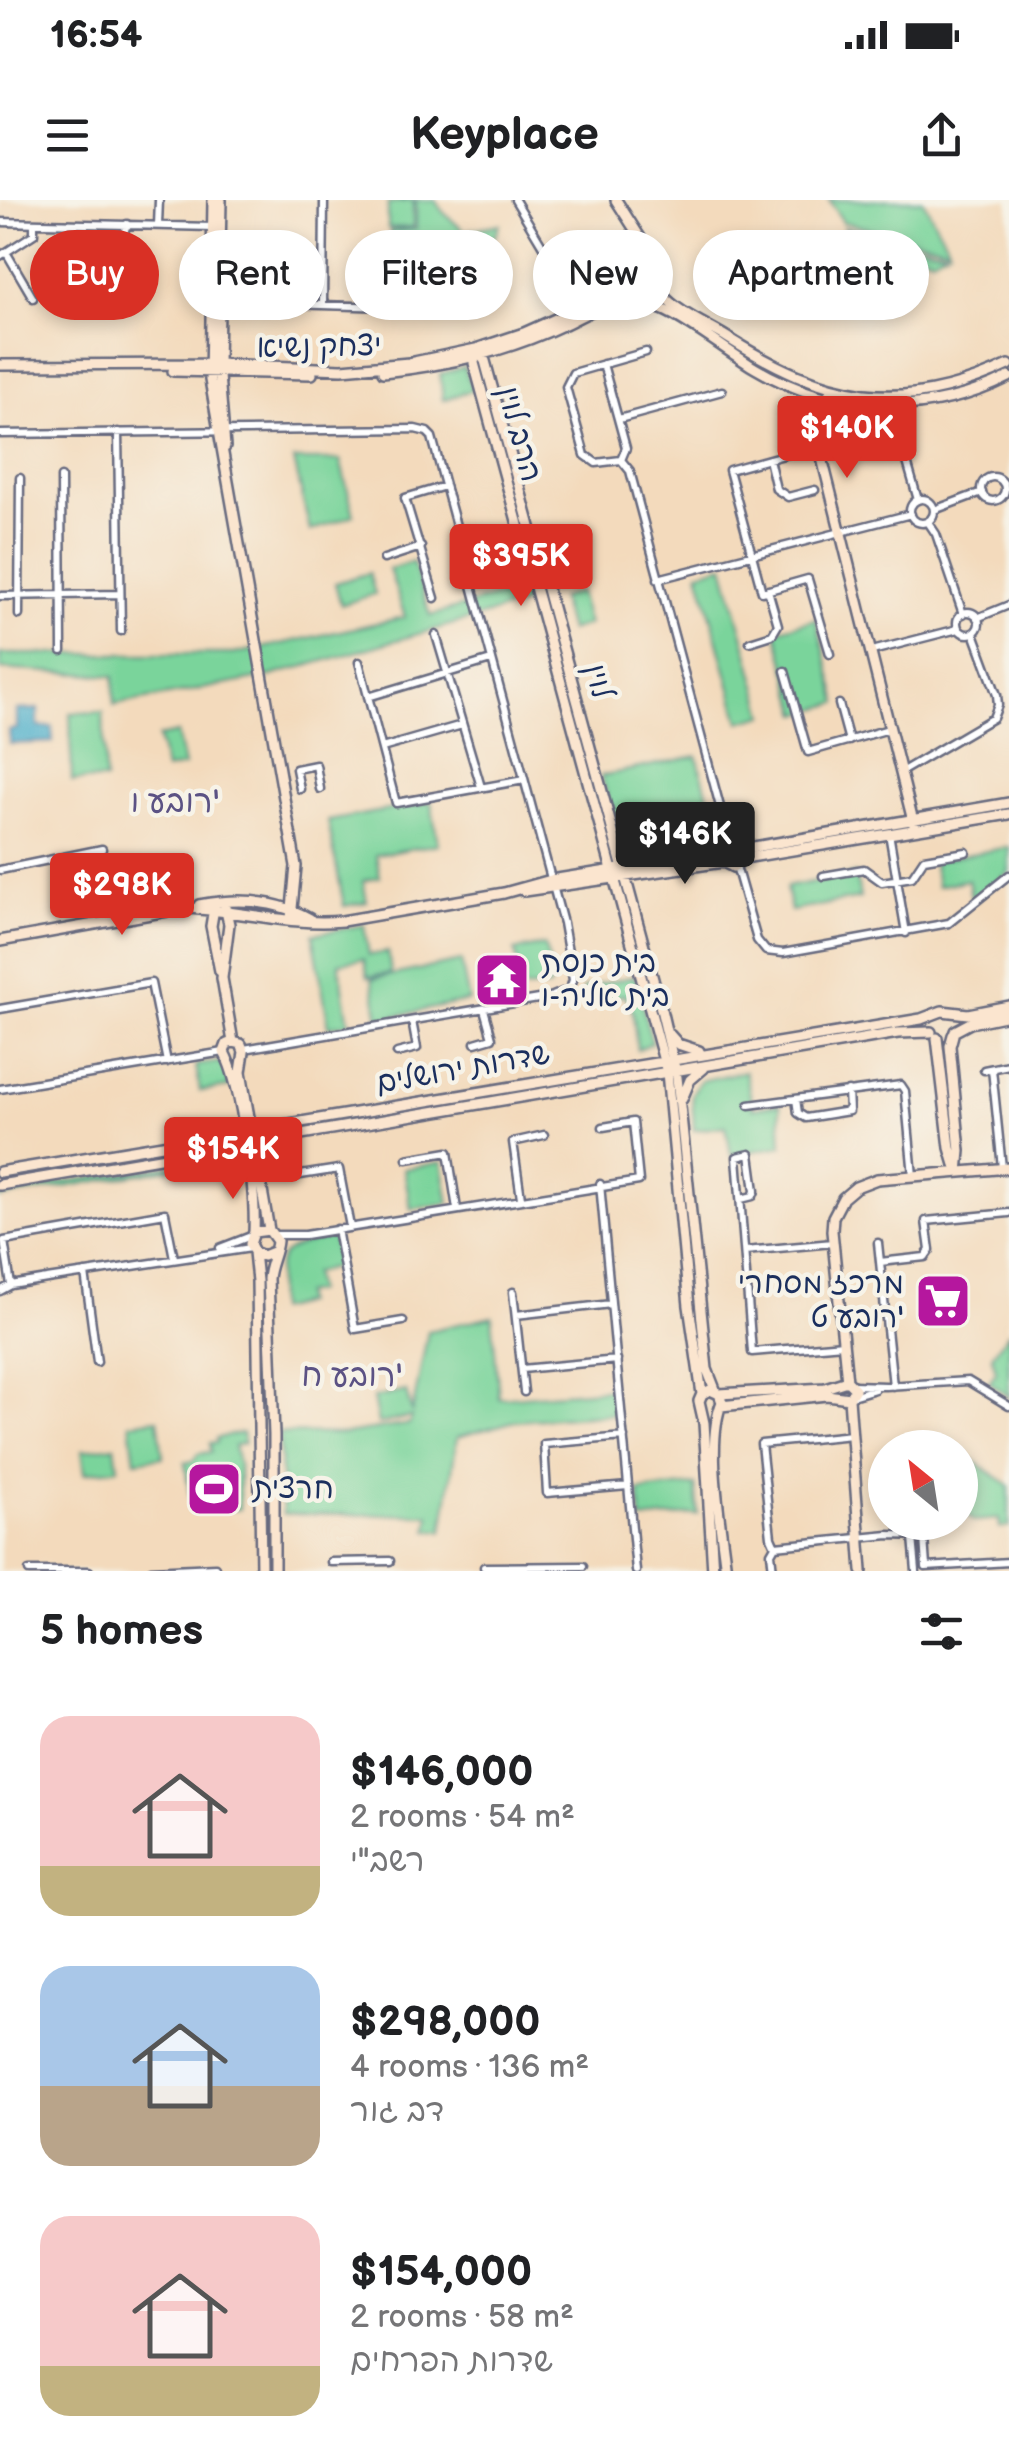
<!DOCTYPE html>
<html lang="en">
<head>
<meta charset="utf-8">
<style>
	body { margin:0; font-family:"Balsamiq Sans","Playpen Sans Hebrew",sans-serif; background:#f2f2f2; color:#202124; height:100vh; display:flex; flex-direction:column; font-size:38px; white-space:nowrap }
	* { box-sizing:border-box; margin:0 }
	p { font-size:32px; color:#757577 }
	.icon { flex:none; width:55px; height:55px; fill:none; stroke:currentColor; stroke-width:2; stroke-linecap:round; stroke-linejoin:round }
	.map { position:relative; height:1371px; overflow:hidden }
	.panel { display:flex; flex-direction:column; background:#fff; flex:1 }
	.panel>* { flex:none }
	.guide { position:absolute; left:30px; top:30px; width:950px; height:90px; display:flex; gap:20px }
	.needle { width:65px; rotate:330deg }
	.tools { position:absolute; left:868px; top:1230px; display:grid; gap:20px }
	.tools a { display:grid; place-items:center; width:110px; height:110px; border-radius:50%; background:#fff; box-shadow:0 5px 15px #0003; font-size:50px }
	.price { position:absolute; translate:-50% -85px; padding:0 22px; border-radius:10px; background:#d93025; color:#fff; font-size:32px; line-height:65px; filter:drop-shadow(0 2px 5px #0008) }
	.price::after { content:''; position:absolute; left:50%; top:60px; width:30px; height:22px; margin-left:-15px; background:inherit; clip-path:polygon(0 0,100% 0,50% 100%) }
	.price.selected { background:#222; color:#fff }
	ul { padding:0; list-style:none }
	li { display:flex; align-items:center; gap:30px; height:250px; padding:0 40px }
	li span { display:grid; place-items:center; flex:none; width:280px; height:200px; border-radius:30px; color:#555 }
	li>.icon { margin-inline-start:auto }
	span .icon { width:120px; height:120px; fill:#fffc; stroke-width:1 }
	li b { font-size:42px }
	h2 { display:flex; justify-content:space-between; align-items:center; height:120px; padding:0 40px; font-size:42px }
	.chip { padding:0 35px; border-radius:45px; background:#fff; box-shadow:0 5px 15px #0003; font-size:35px; line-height:90px }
	.chip.selected { background:#d93025; color:#fff }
	.status { display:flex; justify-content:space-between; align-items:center; height:70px; padding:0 50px; background:#fff; direction:ltr }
	.status svg { height:28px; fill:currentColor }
	header { display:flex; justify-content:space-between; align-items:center; height:130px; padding:0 40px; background:#fff; font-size:45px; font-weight:600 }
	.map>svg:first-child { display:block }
	.green { fill:#7ad49b; stroke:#4a827c; stroke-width:2.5 }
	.water { fill:#4baeca; stroke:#336e94; stroke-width:2.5 }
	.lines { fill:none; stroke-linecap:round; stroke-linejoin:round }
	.street-casing { stroke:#676b7f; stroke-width:11 }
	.secondary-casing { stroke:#676b7f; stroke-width:14 }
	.street { stroke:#fff; stroke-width:6 }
	.secondary { stroke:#fbe5cf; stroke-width:9 }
	.labels { text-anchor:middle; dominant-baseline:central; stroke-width:9; stroke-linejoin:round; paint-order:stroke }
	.street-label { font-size:30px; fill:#1b2f5e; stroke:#f7f3e8 }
	.poi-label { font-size:30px; fill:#1b2f5e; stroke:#f7f3e8; text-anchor:start }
	.neighbourhood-label { font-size:32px; fill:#5b5284; stroke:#f7f3e8 }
</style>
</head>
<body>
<div class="status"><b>16:54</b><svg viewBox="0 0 49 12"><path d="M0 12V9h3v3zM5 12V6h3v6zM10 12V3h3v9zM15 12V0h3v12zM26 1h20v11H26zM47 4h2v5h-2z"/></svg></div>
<header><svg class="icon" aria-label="menu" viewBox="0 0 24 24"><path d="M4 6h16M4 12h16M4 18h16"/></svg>Keyplace<svg class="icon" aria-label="share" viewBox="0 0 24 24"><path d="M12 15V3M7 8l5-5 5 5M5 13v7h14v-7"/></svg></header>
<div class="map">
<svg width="1009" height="1371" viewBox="0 0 1009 1371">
	<rect width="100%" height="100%" fill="#f7f3e8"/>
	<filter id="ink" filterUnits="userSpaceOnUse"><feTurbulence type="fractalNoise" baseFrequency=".01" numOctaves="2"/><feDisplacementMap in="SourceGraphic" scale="20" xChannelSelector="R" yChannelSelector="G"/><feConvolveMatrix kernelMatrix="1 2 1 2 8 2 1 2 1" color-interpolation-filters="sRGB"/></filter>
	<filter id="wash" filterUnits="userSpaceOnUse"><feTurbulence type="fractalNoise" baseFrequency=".0048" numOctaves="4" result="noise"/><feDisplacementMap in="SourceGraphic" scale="40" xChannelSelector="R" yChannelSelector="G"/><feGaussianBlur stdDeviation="2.25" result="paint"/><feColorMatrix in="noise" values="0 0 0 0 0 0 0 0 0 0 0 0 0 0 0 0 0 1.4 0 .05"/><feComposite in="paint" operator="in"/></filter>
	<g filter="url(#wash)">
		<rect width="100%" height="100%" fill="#f3dabc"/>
		<path class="green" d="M399,0h36l8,12 21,19 36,-7 -6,14 -48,16 -16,-7 -38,3 -2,-19 26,-2v-27l-3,-1v26l-25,1v-25l19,-2z
			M829,0h94l26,48 -106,-26z
			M844,27l102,24 -14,7 -14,-5 -18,11 6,11 -11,6 -10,-10 -13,-1z
			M624 90a16 16 0 1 1 32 0a16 16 0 1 1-32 0Z
			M464,167l9,23 -30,10 -3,-26z
			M294,260h46l14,55 -44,16z
			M413,362l17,54 101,-30 4,15 -268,76 -153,28v-29l-114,-7v-15h234l171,-37 -16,-48z
			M724,365l41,150 -25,7 -41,-150z
			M369,373l6,21 -34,11 -6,-22z
			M579,392l9,33 -19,6 -9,-33z
			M816,419l22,84 -39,11 -23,-84z
			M103,512l2,68 -33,1 -2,-68z
			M177,533l7,33 -19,4 -7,-33z
			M697,556l23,82 -6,8 -72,10 -19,-11 -22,-69z
			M431,602l7,42 -62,11 4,22 -17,4 4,21 -23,4 -16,-85z
			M1009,647v25l-37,31 -4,-23 -31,6 -4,-25z
			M856,674l4,24 -69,13 -5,-24z
			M364,725l5,30 19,-3 3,21 -23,4 -4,-18 -25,4 10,60 -20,4 -16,-93z
			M544,745l9,29 -4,13 -27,2 -7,-38z
			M461,761l8,40 -90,18 -7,-40z
			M635,776l17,67 -15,7 -4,-38 -8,-17 -40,6 -2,-13z
			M218,862l7,4 4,21 -29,4 -4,-26z
			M745,871l8,37 27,-4 2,42 -51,9 -5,-29 -32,4 -2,-36 8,-13z
			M229,956l3,2 -232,40v-6z
			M442,962l7,41 -38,6 -7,-40z
			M333,1037l4,30 -24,6 3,18 -13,3 1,9 -27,7c-1,-59 -3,-60 56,-73z
			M492,1116l7,82 113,-9 2,25 -99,7 -58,16 -14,94 -15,-1 2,-15 -147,-1 -4,-81 66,1 65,-10 1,-7 -33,7 -5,-26 33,-7 6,22 16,-82z
			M1009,1132v65l-20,-15 7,-10 -4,-17z
			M158,1219l5,38 -28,4 -5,-38z
			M242,1233l2,10 -10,3 5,23v40l-47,2 -7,-48 8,-2 5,-7 13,-2 -1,-9 7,-1v-4z
			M115,1246l3,22 -33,5 -3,-23z
			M960,1251l49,35v41l-9,1 -1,-9 -26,2c-19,-16 -13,-47 -13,-70z
			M695,1285l3,29 -57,6 -2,-29z"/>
		<path class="water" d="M38,509v18h14l1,15 -43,2 -1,-14 8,-1v-19z"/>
	</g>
	<g filter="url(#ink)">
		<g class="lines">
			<g class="street-casing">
				<path id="street" d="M515,0l42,70c15,4 31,-6 44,-13
					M0,22l213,5
					M158,25l1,-25
					M6,52l27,46
					M0,56l34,-22v-11
					M36,69l20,-12 14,16 53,-37 4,-12
					M216,102l174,5
					M323,105l1,-105
					M603,164l23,84 -5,12
					M619,219l103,-28
					M118,232l3,199
					M0,234l415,-5 12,3 5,5 131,486 10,57 -3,9 -20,8 -306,52
					M899,234l19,66
					M806,249l-77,21 33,122 46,-13 22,75
					M769,259l7,30 12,8 27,-7
					M621,260l9,11 100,373
					M621,260l-25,3 -11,-8 -19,-68 7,-14 73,-21
					M61,277l1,174
					M981 289a12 12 0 1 1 24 0a12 12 0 1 1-24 0Z
					M910 311a12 12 0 1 1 24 0a12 12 0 1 1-24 0Z
					M934,310l48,-18
					M928,322l8,12 27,80
					M384,359l37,-12
					M658,379l253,-65
					M0,396l120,-2
					M435,398l-30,-100 40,-12
					M957 423a11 11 0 1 1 22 0a11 11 0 1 1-22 0Z
					M19,415l1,-137
					M977,418l32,-13
					M436,435l45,152
					M750,442l22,-7 6,-10 -10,-35
					M872,451l86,-22
					M359,462l37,141 128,-23
					M785,471l23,81 81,-23
					M368,497l123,-37
					M839,504l10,37
					M382,548l80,-23
					M901,572l92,-54 5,-13 -1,-10 -23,-62
					M300,589l-4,-20 20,-4 4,24
					M889,633l17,100
					M736,666l21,74 9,11 17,2 166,-30 60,-48
					M0,670l102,-21
					M823,676l41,-7 18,13 30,-5 12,-18 42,-7
					M0,809l151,-26 16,79
					M475,843l17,-5 -8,-29
					M397,853l20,-5 -5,-27
					M992,869l10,99
					M984,870l25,-5
					M0,889l224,-37
					M796,899l2,14 8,5 43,-7 -1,-20
					M749,905l152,-20 4,6 8,85
					M407,959l41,-7 9,57
					M294,976l45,-7 11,58
					M600,984l36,387
					M521,998l-8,-56 31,-7
					M741,999l12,-3 2,-5 -5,-37 -13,3 15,195 91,-8
					M337,1029l18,100 48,-8
					M275,1035h30l334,-54 -6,-59 -30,5
					M878,1043l2,19
					M220,1048l31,-12
					M745,1051l88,-8
					M85,1073l12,89
					M11,1085l-7,-44 161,-28 9,45
					M0,1091l11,-6 36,-6 204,-31
					M513,1092l11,100
					M516,1115l95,-11
					M522,1169l95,-9
					M853,1185l33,1 82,-5 41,25
					M893,1186l-13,-124 45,-5 5,-7 -4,-29 83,-8
					M852,1196l23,-7
					M624,1237l-80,7 3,49 81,-7
					M923,1322l3,45 83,-5
					M913,1337l3,34
					M775,1346l114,-11 34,1
					M331,1362l59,-1
					M484,1367l99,-1
					M151,1370l64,-3
					M29,1371h60
					M773,1371l-2,-18 4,-7 -4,-9 -10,-93 91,-9"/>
			</g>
			<g class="secondary-casing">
				<path id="secondary" d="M213,0l-3,180 86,486 -5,53
					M221,0l-3,164 7,83
					M616,0l25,39 5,31
					M476,149l9,12 175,644 17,72 30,292 9,23
					M476,149l-2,14 193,709 22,234 13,88
					M0,165l218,-1 124,5 67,-6 67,-14 48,-16 85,-38 19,-22 12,-4 14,6c5,7 5,15 10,21 11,15 47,31 64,42 98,62 173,78 281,27
					M173,171l139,3
					M383,172c64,-7 123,-20 182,-48 16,-7 39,-23 57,-20 5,1 9,4 14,5 8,2 14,-3 22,-1 20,5 75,47 97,60 78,46 173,50 254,9
					M828,195l-7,27v32l94,375
					M721,653l9,-9 12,5 267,-46
					M524,691l199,-29 10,5 11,-9 265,-44
					M199,705c38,-7 77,-6 111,14
					M225,707l4,17 -7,54 11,64
					M181,708c54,1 108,18 161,13l162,-28 47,-13 170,-27
					M214,708l-3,18 9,45
					M0,741l184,-33
					M955,831l15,-8 39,-8
					M670,835l8,9 21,7
					M953,835l-3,11 10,105 -2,21
					M937,838l13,110 6,20
					M233,842l8,2 3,8 -3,20 28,158
					M233,842l-6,2 -3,8c18,33 32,140 30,180
					M682,899l8,-19 14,-12
					M221,948l16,8 10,13
					M259,964l8,-16 13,-9
					M0,972l921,-153 21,-8 26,3 41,-8
					M0,985l898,-152 33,-1
					M254,1052l3,29 4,290
					M273,1052l-10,4 -9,-4 -4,-8 4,-12 15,-2 8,11c-1,13 -8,24 -9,38l6,156v136
					M719,1194l3,8c-17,40 -1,123 4,169
					M721,1206l106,-11 22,3
					M713,1371l-9,-148 -5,-22 3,-7 8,-4 9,4 106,-6 22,-7
					M862,1371l-13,-173 6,-9 -8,-8 -15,-150 1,-14 10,-19 13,-11 21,-8 132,-11"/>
			</g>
			<use href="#street" class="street"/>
			<use href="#secondary" class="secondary"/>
		</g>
	</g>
	<defs>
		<g id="temple-square" transform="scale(2.875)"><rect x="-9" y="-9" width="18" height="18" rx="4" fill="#b5179e" stroke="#f7f3e8"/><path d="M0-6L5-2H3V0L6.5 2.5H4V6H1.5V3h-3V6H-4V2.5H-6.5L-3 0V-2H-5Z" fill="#fff"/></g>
		<g id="supermarket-square" transform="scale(2.875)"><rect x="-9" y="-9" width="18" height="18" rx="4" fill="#b5179e" stroke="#f7f3e8"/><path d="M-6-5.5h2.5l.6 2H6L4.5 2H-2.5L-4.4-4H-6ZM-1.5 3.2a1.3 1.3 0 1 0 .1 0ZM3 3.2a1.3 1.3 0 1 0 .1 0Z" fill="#fff"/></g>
		<g id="stadium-square" transform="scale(2.875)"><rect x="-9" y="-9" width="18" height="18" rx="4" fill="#b5179e" stroke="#f7f3e8"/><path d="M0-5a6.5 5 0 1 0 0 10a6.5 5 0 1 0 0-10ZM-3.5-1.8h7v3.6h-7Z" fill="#fff"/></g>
	</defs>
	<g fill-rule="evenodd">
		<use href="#temple-square" x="502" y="780"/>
		<use href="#supermarket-square" x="943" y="1101"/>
		<use href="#stadium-square" x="214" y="1289"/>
	</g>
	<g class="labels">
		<g class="street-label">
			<text transform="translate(319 147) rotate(-1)">יצחק נשיא</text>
			<text transform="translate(519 234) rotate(75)">הרב לוין</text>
			<text transform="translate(598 481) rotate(75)">לוין</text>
			<text transform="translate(463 869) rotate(-10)">שדרות ירושלים</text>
		</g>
		<g class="poi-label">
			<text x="541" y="763">בית כנסת<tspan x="541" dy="34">בית אליה-ו</tspan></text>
			<text x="904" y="1084" text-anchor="end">מרכז מסחרי<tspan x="904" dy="34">רובע ט'</tspan></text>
			<text x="253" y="1289">חרצית</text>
		</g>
		<g class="neighbourhood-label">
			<text x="175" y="602">רובע ו'</text>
			<text x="352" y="1176">רובע ח'</text>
		</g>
	</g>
</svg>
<div class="tools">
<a><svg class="needle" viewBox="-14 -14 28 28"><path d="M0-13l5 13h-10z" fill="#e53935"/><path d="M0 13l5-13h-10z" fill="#757577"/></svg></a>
</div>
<b class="price" style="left:847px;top:281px">$140K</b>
<b class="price" style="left:521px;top:409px">$395K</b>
<b class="price selected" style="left:685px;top:687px">$146K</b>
<b class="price" style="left:122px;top:738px">$298K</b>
<b class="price" style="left:233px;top:1002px">$154K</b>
<div class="guide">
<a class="chip selected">Buy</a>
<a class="chip">Rent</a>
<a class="chip">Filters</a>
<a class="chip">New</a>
<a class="chip">Apartment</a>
</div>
</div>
<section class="panel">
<h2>5 homes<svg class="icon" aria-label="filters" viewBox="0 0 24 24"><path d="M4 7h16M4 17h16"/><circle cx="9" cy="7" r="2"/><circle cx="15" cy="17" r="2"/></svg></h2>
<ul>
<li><span style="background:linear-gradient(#f6c9c9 75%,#c2b280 0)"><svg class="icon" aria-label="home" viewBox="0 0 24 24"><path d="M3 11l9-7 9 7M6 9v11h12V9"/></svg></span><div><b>$146,000</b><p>2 rooms · 54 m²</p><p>רשב&quot;י</p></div></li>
<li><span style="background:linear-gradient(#a9c7e8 60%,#b9a48a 0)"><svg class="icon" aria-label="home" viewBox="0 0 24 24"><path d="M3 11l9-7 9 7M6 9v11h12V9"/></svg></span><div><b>$298,000</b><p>4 rooms · 136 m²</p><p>דב גור</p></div></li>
<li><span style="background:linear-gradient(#f6c9c9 75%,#c2b280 0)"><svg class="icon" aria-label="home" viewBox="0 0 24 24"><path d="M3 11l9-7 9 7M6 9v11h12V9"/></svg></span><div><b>$154,000</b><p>2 rooms · 58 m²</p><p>שדרות הפרחים</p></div></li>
</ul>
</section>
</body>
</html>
